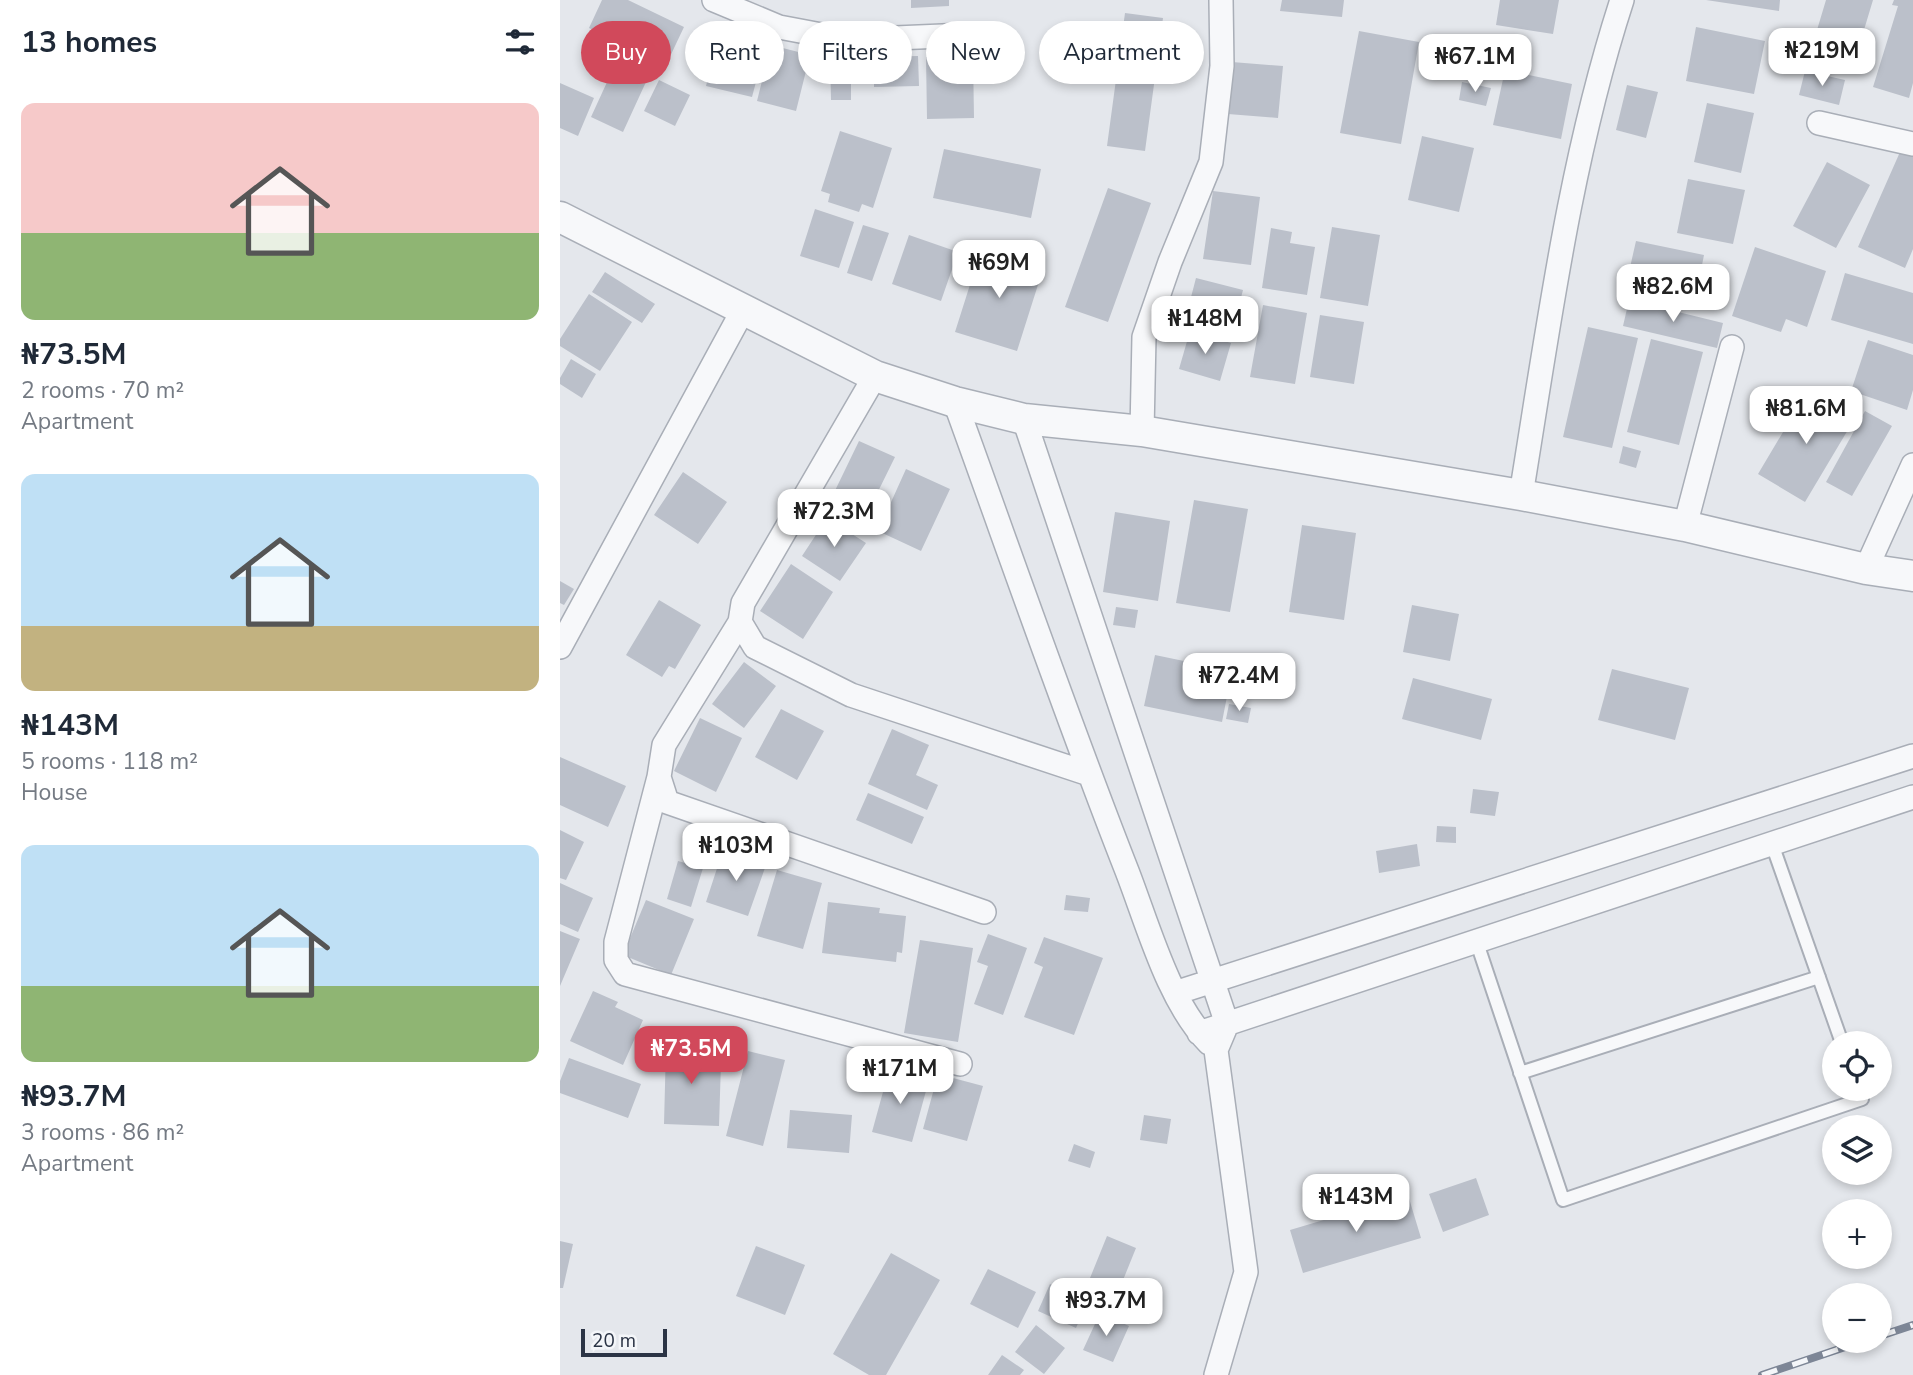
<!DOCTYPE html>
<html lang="en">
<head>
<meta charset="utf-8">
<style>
	body { margin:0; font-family:"Nunito Sans",sans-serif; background:#f6f6f7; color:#1f2937; height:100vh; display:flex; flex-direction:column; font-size:26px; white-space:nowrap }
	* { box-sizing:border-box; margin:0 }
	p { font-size:23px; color:#747a83 }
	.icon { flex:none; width:38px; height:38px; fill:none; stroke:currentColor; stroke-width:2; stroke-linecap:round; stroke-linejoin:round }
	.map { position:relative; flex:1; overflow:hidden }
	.panel { display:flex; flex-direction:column; background:#fff; width:560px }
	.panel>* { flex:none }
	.banner { position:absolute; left:21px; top:21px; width:665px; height:63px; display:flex; gap:14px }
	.fabs { position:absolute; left:1262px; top:1031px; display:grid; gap:14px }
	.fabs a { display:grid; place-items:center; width:70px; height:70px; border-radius:50%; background:#fff; box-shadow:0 4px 10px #0003; font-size:35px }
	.scale { position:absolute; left:21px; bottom:18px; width:86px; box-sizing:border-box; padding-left:7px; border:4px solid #2b3445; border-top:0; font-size:19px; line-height:24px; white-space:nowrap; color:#2b3445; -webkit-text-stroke:5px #f4f6f9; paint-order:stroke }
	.price { position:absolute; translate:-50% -60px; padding:0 16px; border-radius:14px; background:#fff; color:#222; font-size:23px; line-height:46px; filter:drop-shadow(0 2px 4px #0008) }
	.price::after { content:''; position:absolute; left:50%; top:42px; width:21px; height:16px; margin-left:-10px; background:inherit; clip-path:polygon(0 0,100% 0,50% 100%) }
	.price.selected { background:#d1495b; color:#fff }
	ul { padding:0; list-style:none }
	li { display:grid; align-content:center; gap:14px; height:371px; padding:0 21px }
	li span { display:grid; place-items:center; height:217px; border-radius:14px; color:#555 }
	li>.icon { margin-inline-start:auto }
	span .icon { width:126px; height:126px; fill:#fffc; stroke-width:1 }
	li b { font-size:30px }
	h2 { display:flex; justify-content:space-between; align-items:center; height:84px; padding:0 21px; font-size:30px }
	.tag { padding:0 24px; border-radius:32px; background:#fff; box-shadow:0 4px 10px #0003; font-size:24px; line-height:63px }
	.tag.selected { background:#d1495b; color:#fff }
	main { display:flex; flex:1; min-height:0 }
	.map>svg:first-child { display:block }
	.building { fill:#bbc0ca }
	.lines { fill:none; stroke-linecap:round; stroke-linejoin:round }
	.service-casing { stroke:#a9aeb7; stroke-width:16 }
	.minor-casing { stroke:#a9aeb7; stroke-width:26 }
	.tertiary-casing { stroke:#a9aeb7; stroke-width:33 }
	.service { stroke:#f7f8fa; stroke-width:12 }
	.minor { stroke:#f7f8fa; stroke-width:23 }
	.tertiary { stroke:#f7f8fa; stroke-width:30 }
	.rail-casing { stroke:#7d8696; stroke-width:8 }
	.rail { stroke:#f4f6f9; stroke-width:5; stroke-dasharray:16; stroke-linecap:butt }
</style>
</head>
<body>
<main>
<section class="panel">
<h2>13 homes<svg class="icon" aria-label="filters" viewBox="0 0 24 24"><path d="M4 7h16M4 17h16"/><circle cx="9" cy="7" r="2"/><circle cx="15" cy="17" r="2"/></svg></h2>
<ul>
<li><span style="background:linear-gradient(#f6c9c9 60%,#8fb573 0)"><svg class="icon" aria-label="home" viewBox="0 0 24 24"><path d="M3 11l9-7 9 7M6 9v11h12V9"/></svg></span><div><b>₦73.5M</b><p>2 rooms · 70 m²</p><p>Apartment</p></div></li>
<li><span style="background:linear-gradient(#bfe0f5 70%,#c2b280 0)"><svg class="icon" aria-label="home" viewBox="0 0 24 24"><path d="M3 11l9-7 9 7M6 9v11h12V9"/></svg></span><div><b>₦143M</b><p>5 rooms · 118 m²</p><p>House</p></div></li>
<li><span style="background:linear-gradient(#bfe0f5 65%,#8fb573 0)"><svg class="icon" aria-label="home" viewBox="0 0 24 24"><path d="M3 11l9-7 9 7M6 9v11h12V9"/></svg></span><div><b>₦93.7M</b><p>3 rooms · 86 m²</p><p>Apartment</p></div></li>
</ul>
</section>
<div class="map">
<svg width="1353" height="1375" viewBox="0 0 1353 1375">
	<rect width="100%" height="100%" fill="#e4e7ec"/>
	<path class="building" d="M42,0h26l56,27 -18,38 -77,-37z
		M351,0h38v6l-38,2z
		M722,0h62l-2,17 -62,-6z
		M940,0h59l-6,34 -57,-9z
		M1146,0h74l-1,11z
		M1266,0h47l-22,73 -43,-13z
		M1334,0h19v83l-4,15 -36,-11 25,-81 -6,-1z
		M565,13l38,5 -18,133 -38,-5z
		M519,24l37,4 -3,30 -38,-4z
		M1136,27l69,14 -11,53 -68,-13z
		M799,31l60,11 -18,102 -61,-11z
		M157,40l47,12 -12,45 -46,-11z
		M893,42l47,11 -3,16 -48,-11z
		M211,45l39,10 -14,56 -39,-10z
		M308,55v24h-17v21h-20l-1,-44z
		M59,56l32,15 -28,61 -32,-15z
		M358,56l1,30 -45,1v-30z
		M413,56l1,62 -47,1 -1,-62z
		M672,62l51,4 -5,52 -50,-4z
		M945,70l67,14 -11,55 -68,-14z
		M1245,71l40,9 -6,25 -40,-10z
		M99,80l31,15 -15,31 -31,-15z
		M902,82l29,6 -5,18 -27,-6z
		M0,83l34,15 -16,38 -18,-8z
		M1067,85l31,7 -12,46 -30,-8z
		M1147,103l47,10 -13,60 -47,-11z
		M280,131l52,17 -19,60 -11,-4 -3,8 -31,-10 2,-8 -9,-3z
		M862,136l52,12 -15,64 -51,-12z
		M384,149l97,20 -10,49 -98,-20z
		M1340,152l13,5v92l-8,19 -47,-21z
		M1267,162l43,23 -34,63 -43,-22z
		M1128,179l57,11 -12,54 -56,-11z
		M548,188l43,15 -43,119 -43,-15z
		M653,191l47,6 -9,68 -48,-6z
		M255,209l39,13 -15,46 -39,-12z
		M303,225l26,8 -17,48 -25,-8z
		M772,227l48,8 -12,71 -48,-8z
		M711,228l21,4 -2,11 25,4 -8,48 -45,-7z
		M349,235l49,17 -17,49 -49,-17z
		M1076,241l68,14 -9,45 -69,-15z
		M1195,247l71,24 -19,56 -21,-8 -5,13 -49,-16z
		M421,250l62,19 -26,82 -62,-19z
		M45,272l50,32 -13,19 -50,-31z
		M1285,273l68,20v51l-82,-24z
		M636,278l47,12 -12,46 -47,-12z
		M29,294l43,28 -32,49 -40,-25v-7z
		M1069,300l94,23 -6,25 -94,-22z
		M703,305l44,8 -12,71 -45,-7z
		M760,315l44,7 -10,62 -44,-7z
		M1028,327l50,11 -26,110 -49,-11z
		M630,331l41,12 -11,38 -41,-12z
		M1091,339l52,13 -24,93 -52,-13z
		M1308,340l45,15v35l-6,20 -56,-19z
		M11,359l25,15 -14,24 -22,-14v-6z
		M1248,390l47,28 -50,84 -47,-28z
		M1305,411l27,15 -40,70 -26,-14z
		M299,441l36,16 -31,63 -35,-17z
		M1063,446l18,5 -5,17 -17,-5z
		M346,469l44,20 -29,62 -43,-20z
		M123,472l44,30 -29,42 -44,-29z
		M634,500l54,9 -18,103 -54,-9z
		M555,512l55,9 -12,80 -55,-9z
		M267,518l39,25 -26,38 -38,-25z
		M742,525l54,8 -12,87 -55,-8z
		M231,564l42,28 -30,47 -43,-28z
		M0,581l14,8 -10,16 -4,-2z
		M99,600l42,25 -26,44 -6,-3 -7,11 -36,-22z
		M852,605l47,9 -9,47 -47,-9z
		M556,607l22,3 -3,18 -22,-3z
		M595,655l77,16 -10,51 -78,-16z
		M184,662l32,24 -32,42 -32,-24z
		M1052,669l77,19 -14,52 -77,-20z
		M853,678l79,21 -11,41 -79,-21z
		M669,704l22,4 -3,15 -22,-4z
		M221,709l43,22 -27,49 -42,-23z
		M140,718l42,20 -26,54 -42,-21z
		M332,729l37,16 -13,30 22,10 -11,25 -59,-26z
		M0,757l66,29 -18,41 -48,-22z
		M913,789l26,3 -4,24 -25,-3z
		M308,793l56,24 -12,27 -56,-24z
		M877,826l19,1v16l-20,-1z
		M0,830l24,12 -18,38 -6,-2z
		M857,844l3,22 -41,7 -3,-22z
		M163,850l43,15 -18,51 -42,-14z
		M118,861l25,7 -12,39 -24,-8z
		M217,870l45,13 -19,66 -46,-13z
		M0,883l33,15 -15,34 -18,-8z
		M506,895l24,3 -2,14 -24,-2z
		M86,900l48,19 -23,56 -48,-20z
		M268,902l52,6 -1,5 27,3 -4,37 -5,-1 -1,10 -74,-9z
		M0,931l20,8 -20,47z
		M428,934l39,14 -24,67 -29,-11 14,-38 -11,-4z
		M484,937l59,21 -29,77 -50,-18 19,-50 -9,-4z
		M360,940l53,8 -15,94 -54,-9z
		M33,991l25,11 -3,5 28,13 -20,45 -53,-24z
		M117,1039l27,1v21l17,1 -2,64 -55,-2 2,-77h10z
		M188,1051l37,9 -22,86 -37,-10z
		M9,1058l72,26 -13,34 -68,-25v-12z
		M329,1070l40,10 -17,62 -40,-10z
		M378,1074l45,12 -16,55 -44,-12z
		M230,1110l62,5 -3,38 -62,-5z
		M584,1115l27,4 -4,25 -27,-4z
		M514,1144l21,8 -5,16 -22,-7z
		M916,1178l13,37 -46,17 -14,-38z
		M848,1195l13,43 -118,35 -13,-43z
		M547,1236l29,12 -19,47 -29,-12z
		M0,1241l13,3 -10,44h-3z
		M196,1246l49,19 -20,50 -49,-19z
		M331,1253l49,27 -54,95h-17l-36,-21z
		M428,1269l48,23 -18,36 -48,-24z
		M490,1284l38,17 -12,27 -38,-17z
		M540,1313l29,13 -16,36 -30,-12z
		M476,1325l29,23 -21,26 -29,-22z
		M442,1355l22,15 -4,5h-32z"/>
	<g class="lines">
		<g class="service-casing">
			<path id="service" d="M1212,844l70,199
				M916,940l87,260 299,-101 -4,-11
				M960,1073l299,-96"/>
		</g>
		<g class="minor-casing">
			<path id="minor" d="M154,0l65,27 69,13 118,-5
				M1259,123l94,21
				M315,376l-132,227 -3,19 15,25 96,48 238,79
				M395,402c57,157 111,314 172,469 21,54 41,130 82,172
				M464,419l203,605 -11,26 30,222 -30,103
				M582,431l2,-94 26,-75 41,-100 11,-96 -1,-66
				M961,495c27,-165 49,-335 101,-495
				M1125,526l47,-179
				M1306,569l47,-104
				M180,622l-76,123 -5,32 8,25 317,110
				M0,647l183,-337
				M99,777l-43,165v18l9,14 335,90
				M615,993l738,-237
				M639,1033l714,-236"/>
		</g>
		<g class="tertiary-casing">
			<path id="tertiary" d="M0,217l315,159 80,26 69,17 118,12 379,64 164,31 181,43 47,7"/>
		</g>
		<use href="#service" class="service"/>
		<use href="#minor" class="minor"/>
		<use href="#tertiary" class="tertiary"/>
		<g class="rail-casing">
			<path id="rail" d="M1320,1336l33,-11
				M1202,1375l104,-35"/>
		</g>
		<use href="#rail" class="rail"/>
	</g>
</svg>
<div class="fabs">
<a><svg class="icon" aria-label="locate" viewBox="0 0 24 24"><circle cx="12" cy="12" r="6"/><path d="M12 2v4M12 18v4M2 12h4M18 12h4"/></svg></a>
<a><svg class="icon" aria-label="layers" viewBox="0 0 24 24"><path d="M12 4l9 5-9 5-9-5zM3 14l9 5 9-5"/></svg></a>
<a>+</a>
<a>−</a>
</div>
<div class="scale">20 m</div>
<b class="price" style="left:1262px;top:88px">₦219M</b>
<b class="price" style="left:915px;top:94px">₦67.1M</b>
<b class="price" style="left:439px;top:300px">₦69M</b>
<b class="price" style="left:1113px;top:324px">₦82.6M</b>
<b class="price" style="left:645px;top:356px">₦148M</b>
<b class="price" style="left:1246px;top:446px">₦81.6M</b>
<b class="price" style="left:274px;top:549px">₦72.3M</b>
<b class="price" style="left:679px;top:713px">₦72.4M</b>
<b class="price" style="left:176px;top:883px">₦103M</b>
<b class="price selected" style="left:131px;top:1086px">₦73.5M</b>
<b class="price" style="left:340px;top:1106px">₦171M</b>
<b class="price" style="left:796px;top:1234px">₦143M</b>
<b class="price" style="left:546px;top:1338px">₦93.7M</b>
<div class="banner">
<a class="tag selected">Buy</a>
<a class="tag">Rent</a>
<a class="tag">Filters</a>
<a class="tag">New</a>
<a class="tag">Apartment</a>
</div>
</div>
</main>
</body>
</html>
